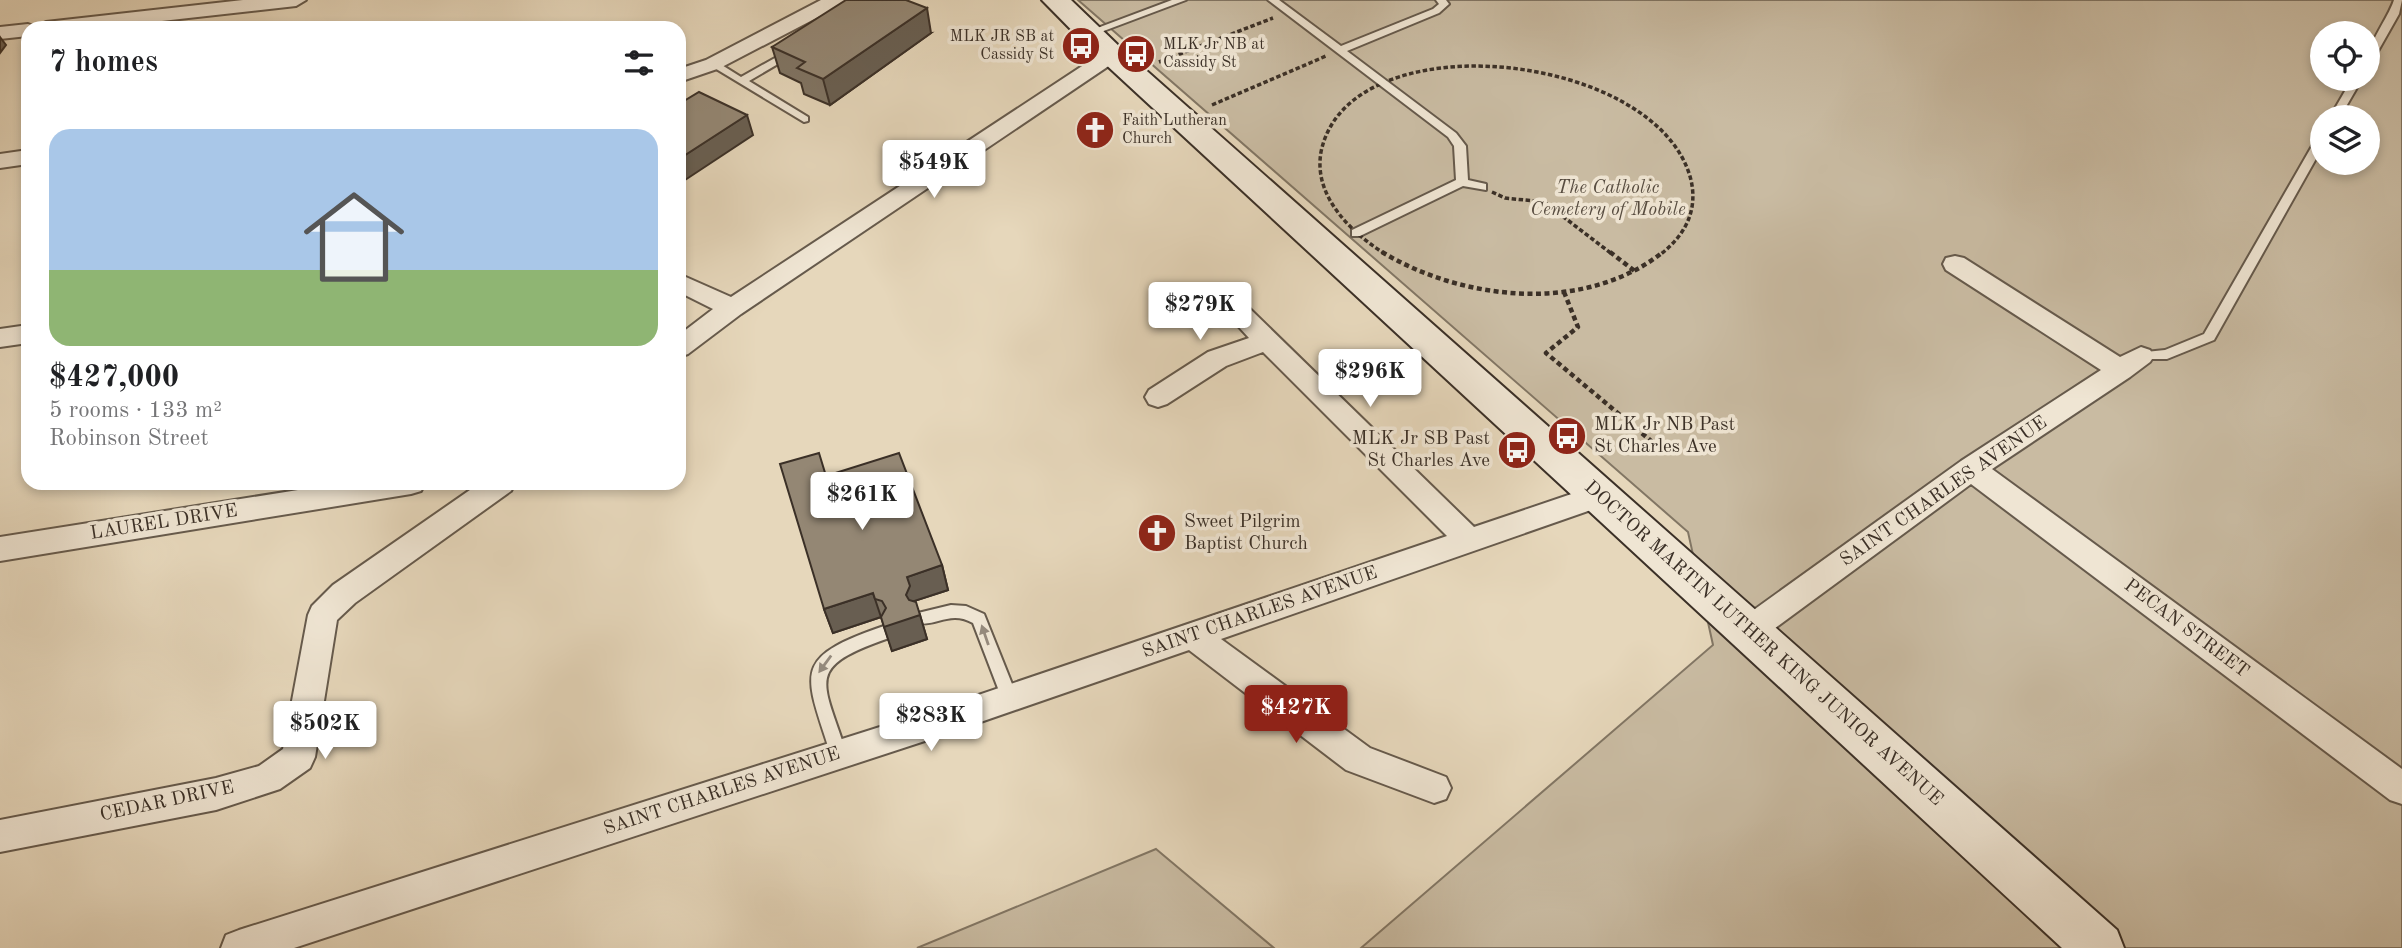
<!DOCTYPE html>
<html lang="en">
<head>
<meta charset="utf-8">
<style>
	body { margin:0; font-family:"Old Standard TT",serif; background:#f2f2f2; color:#202124; height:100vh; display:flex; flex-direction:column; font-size:26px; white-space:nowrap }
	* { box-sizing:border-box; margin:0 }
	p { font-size:23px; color:#757577 }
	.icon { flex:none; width:38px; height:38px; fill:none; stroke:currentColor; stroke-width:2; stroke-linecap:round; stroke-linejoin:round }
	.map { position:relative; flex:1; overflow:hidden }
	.drawer { position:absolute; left:21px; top:21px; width:665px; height:469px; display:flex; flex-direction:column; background:#fff; border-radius:21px; box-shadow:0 4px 10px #0003 }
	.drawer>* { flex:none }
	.tools { position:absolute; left:2310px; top:21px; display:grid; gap:14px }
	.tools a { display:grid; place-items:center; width:70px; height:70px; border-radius:50%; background:#fff; box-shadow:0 4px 10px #0003; font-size:35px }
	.price { position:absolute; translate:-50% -60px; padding:0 16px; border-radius:7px; background:#fff; color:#222; font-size:23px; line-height:46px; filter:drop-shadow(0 2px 4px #0008) }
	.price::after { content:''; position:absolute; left:50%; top:42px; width:21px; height:16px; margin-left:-10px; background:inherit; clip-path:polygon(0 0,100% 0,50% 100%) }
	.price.selected { background:#8f2418; color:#fff }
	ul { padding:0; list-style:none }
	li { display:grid; align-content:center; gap:14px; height:371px; padding:0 28px }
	li span { display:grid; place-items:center; height:217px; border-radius:21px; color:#555 }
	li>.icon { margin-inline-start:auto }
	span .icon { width:126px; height:126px; fill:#fffc; stroke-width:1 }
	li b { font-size:30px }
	h2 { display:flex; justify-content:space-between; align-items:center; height:84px; padding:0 28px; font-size:30px }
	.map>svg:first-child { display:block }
	.green { fill:#c9bba2; stroke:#827664; stroke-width:2; fill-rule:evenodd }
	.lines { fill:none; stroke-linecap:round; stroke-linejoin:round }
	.service-casing { stroke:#665a4c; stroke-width:4 }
	.minor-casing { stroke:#665a4c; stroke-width:4 }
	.secondary-casing { stroke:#3b3027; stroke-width:4 }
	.path-far1 { stroke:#3b3027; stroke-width:3.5; stroke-dasharray:4.5 2.5; stroke-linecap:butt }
	.path { stroke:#3b3027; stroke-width:4.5; stroke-dasharray:5 3.5; stroke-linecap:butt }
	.service { fill:#efe5d3; fill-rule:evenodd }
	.minor { fill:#efe5d3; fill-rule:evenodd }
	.secondary { fill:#efe5d3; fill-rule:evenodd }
	.wall { fill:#7f7464; stroke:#3b3027; stroke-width:2 }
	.shaded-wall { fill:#685e51; stroke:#3b3027; stroke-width:2 }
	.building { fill:#948774; stroke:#3b3027; stroke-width:2 }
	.oneway { fill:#958a7d }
	.labels { text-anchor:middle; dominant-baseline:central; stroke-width:7; stroke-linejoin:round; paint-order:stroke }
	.far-poi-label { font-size:16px; fill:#3b3027; stroke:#efe5d3; text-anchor:start }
	.park-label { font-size:19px; font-style:italic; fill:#574c40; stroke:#efe5d3 }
	.poi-label { font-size:19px; fill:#3b3027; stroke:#efe5d3; text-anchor:start }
	.street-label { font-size:19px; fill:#3b3027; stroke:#efe5d3 }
</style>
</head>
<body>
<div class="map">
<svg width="2402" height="948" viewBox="0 0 2402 948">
	<rect width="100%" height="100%" fill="#e6d7bb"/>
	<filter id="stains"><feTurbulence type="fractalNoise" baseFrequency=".00286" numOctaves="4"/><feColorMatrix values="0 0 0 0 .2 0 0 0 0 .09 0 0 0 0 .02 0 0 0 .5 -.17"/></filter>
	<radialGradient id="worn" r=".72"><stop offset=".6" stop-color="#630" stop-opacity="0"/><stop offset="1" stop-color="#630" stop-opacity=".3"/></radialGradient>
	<path class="green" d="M1078,0h1324v948h-1041l352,-303 -25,-113zM2322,33h46v46h-46zM2322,117h46v46h-46z
		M1156,849l118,99h-357z"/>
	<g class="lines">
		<g class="service-casing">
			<path id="service" d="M1172,0h14l-93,35 -9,-2z
				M1268,0h11l62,46 92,-37 6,-5 -3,-4h10l3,4 -10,9 -92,38 109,82 10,13 2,34 18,4v6l-23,-4 -103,50h-8v-6l104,-50 -2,-34 -6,-9z
				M2394,0h8l-3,14 -26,46 -5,3c0,-22 19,-42 26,-63z
				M791,49l5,3 -1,2 -46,27 59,36v4l-4,1 -96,-58 5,-3 4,1 24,15z
				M2352,79h10l-22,38h-10z
				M2322,136v12l-108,192 -47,19h-31l-1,-3 1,-3 29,-3 39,-16 112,-195z
				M951,605l15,1 18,8 34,85 -2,5 -6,2 -6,-2 -31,-81c-23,-13 -37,4 -55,0l-3,-5 3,-5z
				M884,626l5,2 3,5 -3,5c-86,30 -66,41 -42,117l-2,5 -6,2 -6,-2 -2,-5c-27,-84 -40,-97 53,-129z"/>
		</g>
		<g class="minor-casing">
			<path id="minor" d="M243,0h63l-10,6 -197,22h-71v8l-28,3v-12l28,-3 8,3 10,-5z
				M821,0h25l-3,4 -123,64 -41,14v-13l27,-9z
				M1112,49l7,2 3,4 -3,4 -378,255 -53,40 -9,3v-22l34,-26 -34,-17v-18l52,23 374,-246z
				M28,150v14l-28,4v-14z
				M1955,256l9,2 156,99 21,-10 9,3 4,6 -4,6 -20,15 -138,92 410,300v35l-12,-4 -419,-316 -212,156 -11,4 -11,-4 -4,-9 4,-9 224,-161 140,-91 -155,-100 -3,-6 3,-6z
				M1239,304l9,3 226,220 127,-43 10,3 4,8 -4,8 -390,136 149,109 76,29 5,11 -5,11 -12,4 -88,-33 -157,-120 -246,85 -649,213h-73l5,-13 13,-5 704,-223 504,-171 -184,-184 -37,14 -59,38 -9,3 -9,-3 -4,-7 4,-7 59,-38 41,-14 -23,-25 4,-6z
				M28,325v18l-28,4v-18z
				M342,483h83l-4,8 -10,3 -411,67v-24z
				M480,483h35l-4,8 -156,112 -18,17 -22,137 -5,11 -30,21 -64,21 -216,42v-32l216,-42 43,-12 24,-17 25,-134 4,-9 21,-21z"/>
		</g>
		<g class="secondary-casing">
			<path id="secondary" d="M1042,0h29l51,49 995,881 7,18h-62l-960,-887z"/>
		</g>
		<path class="path-far1" d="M1159,62l114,-44
			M1212,105l114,-49
			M1492,192l13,6 39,4 68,52
			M1385,254c-33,-21 -72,-57 -64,-102 27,-134 338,-101 370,28 7,31 -6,55 -30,74"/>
		<path class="path" d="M1382,252c81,49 203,62 281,0
			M1610,252l26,20
			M1564,292l14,35 -32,26 110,92"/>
		<use href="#service" class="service"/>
		<use href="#minor" class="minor"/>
		<use href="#secondary" class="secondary"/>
	</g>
	<path class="wall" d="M931,33l-101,72 -26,-11 -3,-11 -21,-10 -8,-26z
		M826,476l116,89 6,25 -34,11 6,14 7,24 -35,12 -11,-34 -48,16 -9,-24z"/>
	<path class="shaded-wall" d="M927,8l4,25 -101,72 -7,-26z
		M0,37l6,8 -6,8z
		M747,115l6,20 -74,49v-25z
		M942,565l6,25 -34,11 6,14 7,24 -35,12 -8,-24 23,-50z
		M873,593l8,24 -48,16 -9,-24z"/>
	<path class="building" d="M846,0h60l21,8 -104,71 -26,-11 8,-6 -33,-15z
		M699,92l48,23 -68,44v-55z
		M819,453l7,23 73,-23 43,112 -35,12 3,9 -4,9 3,5 7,2 4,13 -36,12 -3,-10 5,-9 -4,-7 -7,-2 -2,-6 -49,16 -44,-145z"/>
	<defs><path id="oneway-solid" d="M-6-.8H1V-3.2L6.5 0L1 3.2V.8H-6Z" transform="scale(1.75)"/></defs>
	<g class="oneway">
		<use href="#oneway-solid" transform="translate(985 635) rotate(-109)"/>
		<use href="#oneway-solid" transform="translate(825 664) rotate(126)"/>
	</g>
	<defs>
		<g id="bus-disc" transform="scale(2.0125)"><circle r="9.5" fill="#8f2418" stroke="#efe5d3"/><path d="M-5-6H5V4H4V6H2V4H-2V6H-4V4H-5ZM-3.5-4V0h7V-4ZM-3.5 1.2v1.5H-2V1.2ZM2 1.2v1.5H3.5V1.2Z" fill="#fff"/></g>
		<g id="church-disc" transform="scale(2.0125)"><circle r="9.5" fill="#8f2418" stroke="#efe5d3"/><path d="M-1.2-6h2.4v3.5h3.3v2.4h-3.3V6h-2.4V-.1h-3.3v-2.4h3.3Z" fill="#fff"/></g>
	</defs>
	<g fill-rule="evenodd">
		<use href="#bus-disc" x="1081" y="46"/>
		<use href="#bus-disc" x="1136" y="54"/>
		<use href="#church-disc" x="1095" y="130"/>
		<use href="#bus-disc" x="1567" y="436"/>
		<use href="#bus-disc" x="1517" y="450"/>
		<use href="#church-disc" x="1157" y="533"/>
	</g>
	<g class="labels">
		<g class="far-poi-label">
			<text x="1054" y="37" text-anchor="end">MLK JR SB at<tspan x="1054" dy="18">Cassidy St</tspan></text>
			<text x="1163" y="45">MLK Jr NB at<tspan x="1163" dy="18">Cassidy St</tspan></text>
			<text x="1122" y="121">Faith Lutheran<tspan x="1122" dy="18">Church</tspan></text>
		</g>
		<g class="park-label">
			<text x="1608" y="188">The Catholic<tspan x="1608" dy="22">Cemetery of Mobile</tspan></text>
		</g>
		<g class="poi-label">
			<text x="1594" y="425">MLK Jr NB Past<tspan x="1594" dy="22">St Charles Ave</tspan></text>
			<text x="1490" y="439" text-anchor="end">MLK Jr SB Past<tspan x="1490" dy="22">St Charles Ave</tspan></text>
			<text x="1184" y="522">Sweet Pilgrim<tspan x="1184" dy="22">Baptist Church</tspan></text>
		</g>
		<g class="street-label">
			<text transform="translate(1944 492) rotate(-35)">SAINT CHARLES AVENUE</text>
			<text transform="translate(164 523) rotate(-9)">LAUREL DRIVE</text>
			<text transform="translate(1260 613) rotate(-19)">SAINT CHARLES AVENUE</text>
			<text transform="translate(2186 629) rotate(37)">PECAN STREET</text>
			<text transform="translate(1763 644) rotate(42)">DOCTOR MARTIN LUTHER KING JUNIOR AVENUE</text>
			<text transform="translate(722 792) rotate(-18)">SAINT CHARLES AVENUE</text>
			<text transform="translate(167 802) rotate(-12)">CEDAR DRIVE</text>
		</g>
	</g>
	<rect width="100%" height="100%" filter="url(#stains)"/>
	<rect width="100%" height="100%" fill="url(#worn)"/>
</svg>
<div class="tools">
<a><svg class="icon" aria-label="locate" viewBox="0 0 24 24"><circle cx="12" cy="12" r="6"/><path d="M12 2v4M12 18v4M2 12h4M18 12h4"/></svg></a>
<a><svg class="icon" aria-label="layers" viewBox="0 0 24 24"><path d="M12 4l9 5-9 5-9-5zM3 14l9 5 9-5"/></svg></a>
</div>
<b class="price" style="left:934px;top:200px">$549K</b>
<b class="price" style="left:1200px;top:342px">$279K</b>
<b class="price" style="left:1370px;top:409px">$296K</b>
<b class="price" style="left:862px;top:532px">$261K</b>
<b class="price selected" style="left:1296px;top:745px">$427K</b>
<b class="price" style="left:931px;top:753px">$283K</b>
<b class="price" style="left:325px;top:761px">$502K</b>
<section class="drawer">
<h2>7 homes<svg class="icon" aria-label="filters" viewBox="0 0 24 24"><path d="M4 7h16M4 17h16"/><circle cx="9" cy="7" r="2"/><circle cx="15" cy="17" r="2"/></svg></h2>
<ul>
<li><span style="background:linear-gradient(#a9c7e8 65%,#8fb573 0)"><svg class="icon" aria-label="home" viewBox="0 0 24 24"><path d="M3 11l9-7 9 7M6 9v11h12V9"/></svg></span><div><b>$427,000</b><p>5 rooms · 133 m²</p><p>Robinson Street</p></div></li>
</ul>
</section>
</div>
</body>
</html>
